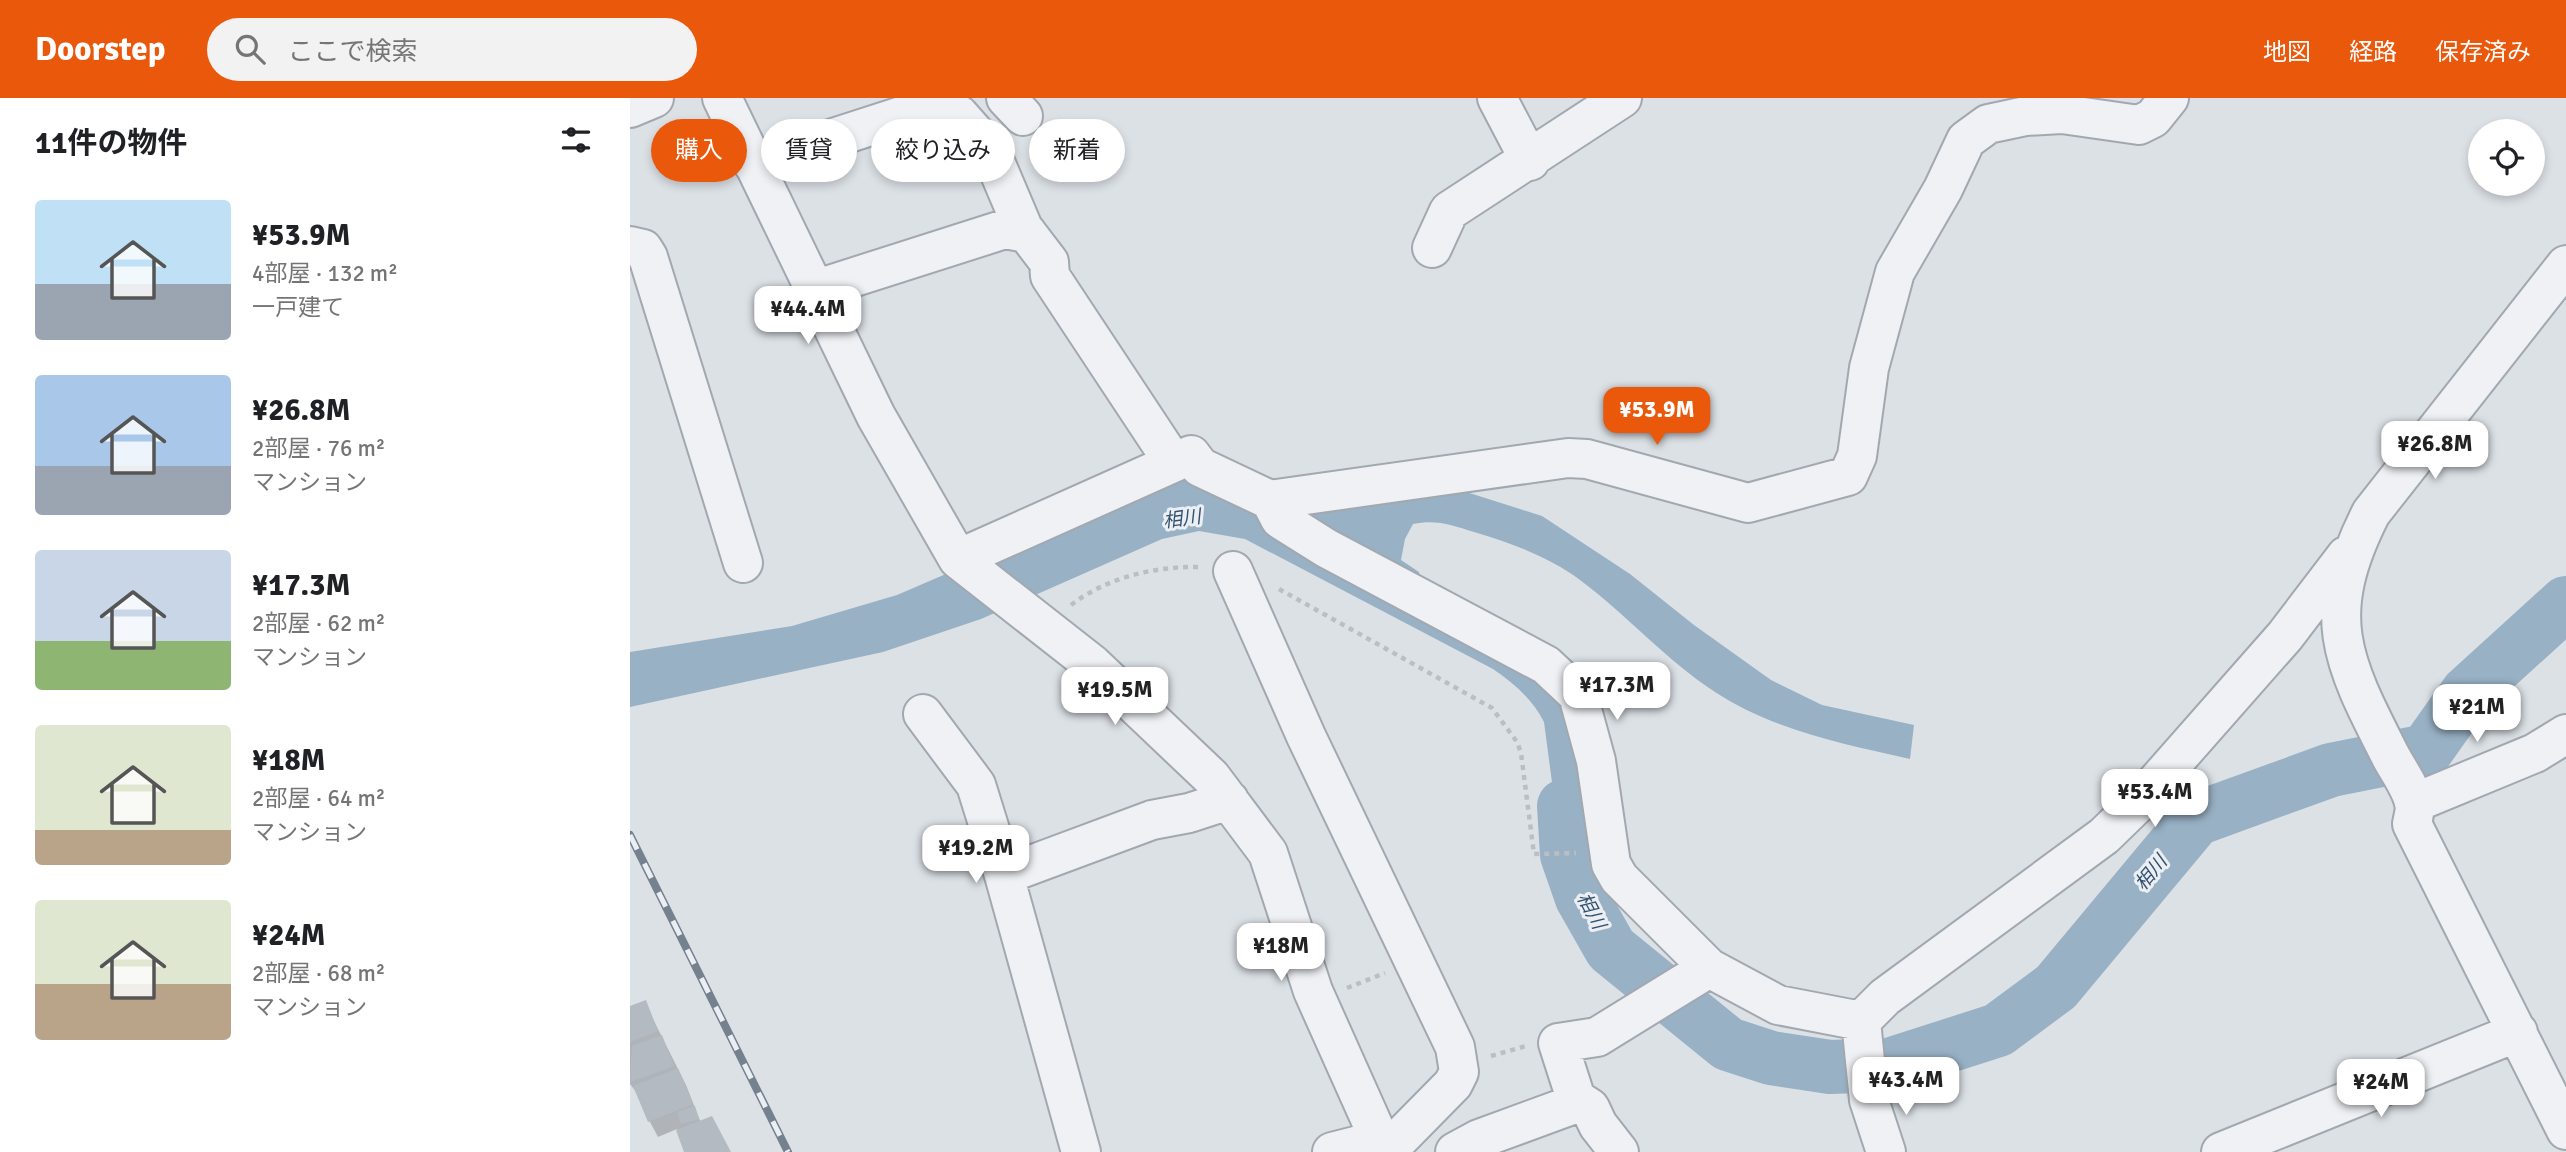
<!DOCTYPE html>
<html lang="ja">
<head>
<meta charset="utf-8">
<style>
	body { margin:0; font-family:Signika,"Noto Sans JP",sans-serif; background:#f2f2f2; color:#202124; height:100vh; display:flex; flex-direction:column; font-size:26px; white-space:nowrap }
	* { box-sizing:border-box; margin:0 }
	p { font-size:23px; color:#757577 }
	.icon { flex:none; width:38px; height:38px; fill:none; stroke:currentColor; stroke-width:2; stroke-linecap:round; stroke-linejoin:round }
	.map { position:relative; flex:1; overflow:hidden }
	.side { display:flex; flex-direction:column; background:#fff; width:630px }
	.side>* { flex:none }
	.hud { position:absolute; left:21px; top:21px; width:665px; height:63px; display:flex; gap:14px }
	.controls { position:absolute; left:1838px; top:21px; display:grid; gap:14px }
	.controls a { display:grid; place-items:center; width:77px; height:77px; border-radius:50%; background:#fff; box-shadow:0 4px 10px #0003; font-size:35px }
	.price { position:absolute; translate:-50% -60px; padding:0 16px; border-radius:14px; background:#fff; color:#222; font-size:23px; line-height:46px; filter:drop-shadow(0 2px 4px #0008) }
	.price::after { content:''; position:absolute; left:50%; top:42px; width:21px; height:16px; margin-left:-10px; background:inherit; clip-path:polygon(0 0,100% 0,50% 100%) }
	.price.selected { background:#ea580c; color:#fff }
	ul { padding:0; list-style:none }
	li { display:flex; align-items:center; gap:21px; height:175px; padding:0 35px }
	li span { display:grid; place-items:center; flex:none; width:196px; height:140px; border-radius:7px; color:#555 }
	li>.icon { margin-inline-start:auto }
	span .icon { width:84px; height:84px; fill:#fffc; stroke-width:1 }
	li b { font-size:30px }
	h2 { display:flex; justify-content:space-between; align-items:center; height:84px; padding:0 35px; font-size:30px }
	.chip { padding:0 24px; border-radius:32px; background:#fff; box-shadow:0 4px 10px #0003; font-size:24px; line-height:63px }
	.chip.selected { background:#ea580c; color:#fff }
	header { display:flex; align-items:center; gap:42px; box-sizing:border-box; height:98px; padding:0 35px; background:#ea580c; color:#fff }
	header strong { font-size:33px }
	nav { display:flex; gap:38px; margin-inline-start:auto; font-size:24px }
	.search { width:490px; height:63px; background:#f2f2f2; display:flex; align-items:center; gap:18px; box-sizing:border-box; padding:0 24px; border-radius:38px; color:#757577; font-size:26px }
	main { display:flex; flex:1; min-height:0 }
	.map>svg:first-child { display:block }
	.water { fill:#98b1c5 }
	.shadow { fill:#0003 }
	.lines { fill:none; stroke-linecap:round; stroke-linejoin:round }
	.river { stroke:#98b1c5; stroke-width:54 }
	.building { fill:#b4bac2 }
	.minor-casing { stroke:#a2a8b0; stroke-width:42 }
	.path { stroke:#bbbfc4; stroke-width:4.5; stroke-dasharray:5 5; stroke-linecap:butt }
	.minor { stroke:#eff1f4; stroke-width:38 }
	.rail-casing { stroke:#76818f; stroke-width:8 }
	.rail { stroke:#ebeff4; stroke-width:5; stroke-dasharray:16; stroke-linecap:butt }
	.labels { text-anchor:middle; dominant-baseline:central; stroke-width:6; stroke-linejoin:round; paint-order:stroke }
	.water-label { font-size:19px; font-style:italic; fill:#32516e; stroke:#ebeff4 }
</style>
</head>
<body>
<header>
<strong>Doorstep</strong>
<div class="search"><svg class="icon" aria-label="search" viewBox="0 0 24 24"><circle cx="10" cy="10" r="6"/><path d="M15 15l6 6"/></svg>ここで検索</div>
<nav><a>地図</a><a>経路</a><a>保存済み</a></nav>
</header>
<main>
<section class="side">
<h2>11件の物件<svg class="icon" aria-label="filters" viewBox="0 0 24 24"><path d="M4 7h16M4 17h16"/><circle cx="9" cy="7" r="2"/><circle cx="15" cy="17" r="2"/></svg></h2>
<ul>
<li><span style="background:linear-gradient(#bfe0f5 60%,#9aa5b1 0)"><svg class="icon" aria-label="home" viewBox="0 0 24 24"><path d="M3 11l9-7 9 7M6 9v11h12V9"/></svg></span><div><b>¥53.9M</b><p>4部屋 · 132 m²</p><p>一戸建て</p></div></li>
<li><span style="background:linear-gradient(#a9c7e8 65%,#9aa5b1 0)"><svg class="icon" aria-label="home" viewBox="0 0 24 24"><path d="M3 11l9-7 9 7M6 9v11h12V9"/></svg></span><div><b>¥26.8M</b><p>2部屋 · 76 m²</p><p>マンション</p></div></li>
<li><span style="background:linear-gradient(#c9d6e8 65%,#8fb573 0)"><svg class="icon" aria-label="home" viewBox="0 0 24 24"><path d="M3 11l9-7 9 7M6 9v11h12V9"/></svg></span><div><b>¥17.3M</b><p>2部屋 · 62 m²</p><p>マンション</p></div></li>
<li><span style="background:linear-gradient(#dfe7d0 75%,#b9a48a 0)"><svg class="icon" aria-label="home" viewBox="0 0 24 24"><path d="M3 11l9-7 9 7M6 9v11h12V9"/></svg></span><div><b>¥18M</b><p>2部屋 · 64 m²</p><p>マンション</p></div></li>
<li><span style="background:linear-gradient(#dfe7d0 60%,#b9a48a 0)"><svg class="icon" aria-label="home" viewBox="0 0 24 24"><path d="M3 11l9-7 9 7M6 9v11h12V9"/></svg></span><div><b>¥24M</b><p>2部屋 · 68 m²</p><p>マンション</p></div></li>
</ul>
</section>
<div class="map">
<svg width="1936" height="1054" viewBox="0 0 1936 1054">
	<rect width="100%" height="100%" fill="#dce1e6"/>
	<path class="water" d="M556,373l99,11 175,8 82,26 88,58 64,51 77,55 51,25 92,20 -4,34c-66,-15 -137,-29 -195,-67 -49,-32 -88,-77 -135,-112 -31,-23 -69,-37 -106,-48 -22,-7 -38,-13 -61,-8l-8,15 -4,21 18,12 8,42 124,76 19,26 19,122 1,39 47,106 -75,-125 -18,-136c-12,-23 -29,-38 -51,-53l-248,-130 -46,-8 -37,8 -181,80 -98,33 -253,55v-55l162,-26 105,-31z"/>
	<path class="shadow" d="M15,905l41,82 15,38 29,29h-44l-9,-23 -19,8 -8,-15 -10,-25 -10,-13v-76z"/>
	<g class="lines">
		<path class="river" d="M934,708l3,49 15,43 29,51 117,95 43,14 59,9 59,-2 109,-35 58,-43 140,-168 135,-49 95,-19 41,-58 99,-90"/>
	</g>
	<path class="building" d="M16,902l12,31 -28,11v-36z
		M32,937l12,31 -44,16 2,-36z
		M48,970l15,36 -45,18 -15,-36z
		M65,1008l4,13 -18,5 -4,-12z
		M82,1018l19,36h-47l-8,-22z"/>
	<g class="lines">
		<g class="minor-casing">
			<path id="minor" d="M92,0l154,318 82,143 134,105 119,113 57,76 45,138 72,161
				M305,0l24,17 31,35 33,78 26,34 1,14 123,186
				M376,0l17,18
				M867,0l33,63
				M0,10l24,-10
				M123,66l167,-54 27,-12
				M0,148l13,3 5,8 95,306
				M802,150l17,-37 173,-113
				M1936,167l-195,248c-52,103 -30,146 19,242 7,14 21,32 24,48 2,6 -1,15 -2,21l154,306
				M184,192l191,-61 22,4
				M640,402l10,19 46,29 220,117 32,30 18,66 15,103 8,14 90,90 69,37 83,16
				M328,461l233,-104 9,12 70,33 298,-42 19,1 161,44 100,-27 9,-20 12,-88 26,-96 48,-83 23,-49 22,-16 38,-8 36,-2 77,11 14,-7 16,-20
				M603,473l73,165 149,311 4,25 -6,12 -67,68
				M293,616l53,71 28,90
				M1784,705l121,-50 31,-19
				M1231,923l24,-24 219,-161 33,-32 148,-168 61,-80
				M1231,923l8,79 17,52
				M451,1054l-77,-277 148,-55 37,-7 40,-13
				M702,1054l47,-12
				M825,1054l24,-13 101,-37
				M989,1054l-21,-27 -8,-17 -14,-9 -18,-56 39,-6 112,-69
				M1591,1054l297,-120"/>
		</g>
		<path class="path" d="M649,491l213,119 25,34 4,11 13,101 42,-1
			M441,507c37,-28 84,-39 130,-38
			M717,890l38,-15
			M861,958l35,-10"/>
		<use href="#minor" class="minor"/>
		<g class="rail-casing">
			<path id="rail" d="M0,737l158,317"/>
		</g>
		<use href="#rail" class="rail"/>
	</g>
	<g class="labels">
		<g class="water-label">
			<text transform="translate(552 421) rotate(-8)">相川</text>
			<text transform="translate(1521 775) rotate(-50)">相川</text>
			<text transform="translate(961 813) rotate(62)">相川</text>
		</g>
	</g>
</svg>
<div class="controls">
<a><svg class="icon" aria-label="locate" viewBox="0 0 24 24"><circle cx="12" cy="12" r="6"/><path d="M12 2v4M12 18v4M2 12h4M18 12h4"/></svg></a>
</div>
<b class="price" style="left:178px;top:248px">¥44.4M</b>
<b class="price selected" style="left:1027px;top:349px">¥53.9M</b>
<b class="price" style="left:1805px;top:383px">¥26.8M</b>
<b class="price" style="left:987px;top:624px">¥17.3M</b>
<b class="price" style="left:485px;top:629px">¥19.5M</b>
<b class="price" style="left:1847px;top:646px">¥21M</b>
<b class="price" style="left:1525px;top:731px">¥53.4M</b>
<b class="price" style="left:346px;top:787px">¥19.2M</b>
<b class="price" style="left:651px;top:885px">¥18M</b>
<b class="price" style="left:1276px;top:1019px">¥43.4M</b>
<b class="price" style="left:1751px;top:1021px">¥24M</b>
<div class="hud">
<a class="chip selected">購入</a>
<a class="chip">賃貸</a>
<a class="chip">絞り込み</a>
<a class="chip">新着</a>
</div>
</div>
</main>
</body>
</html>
